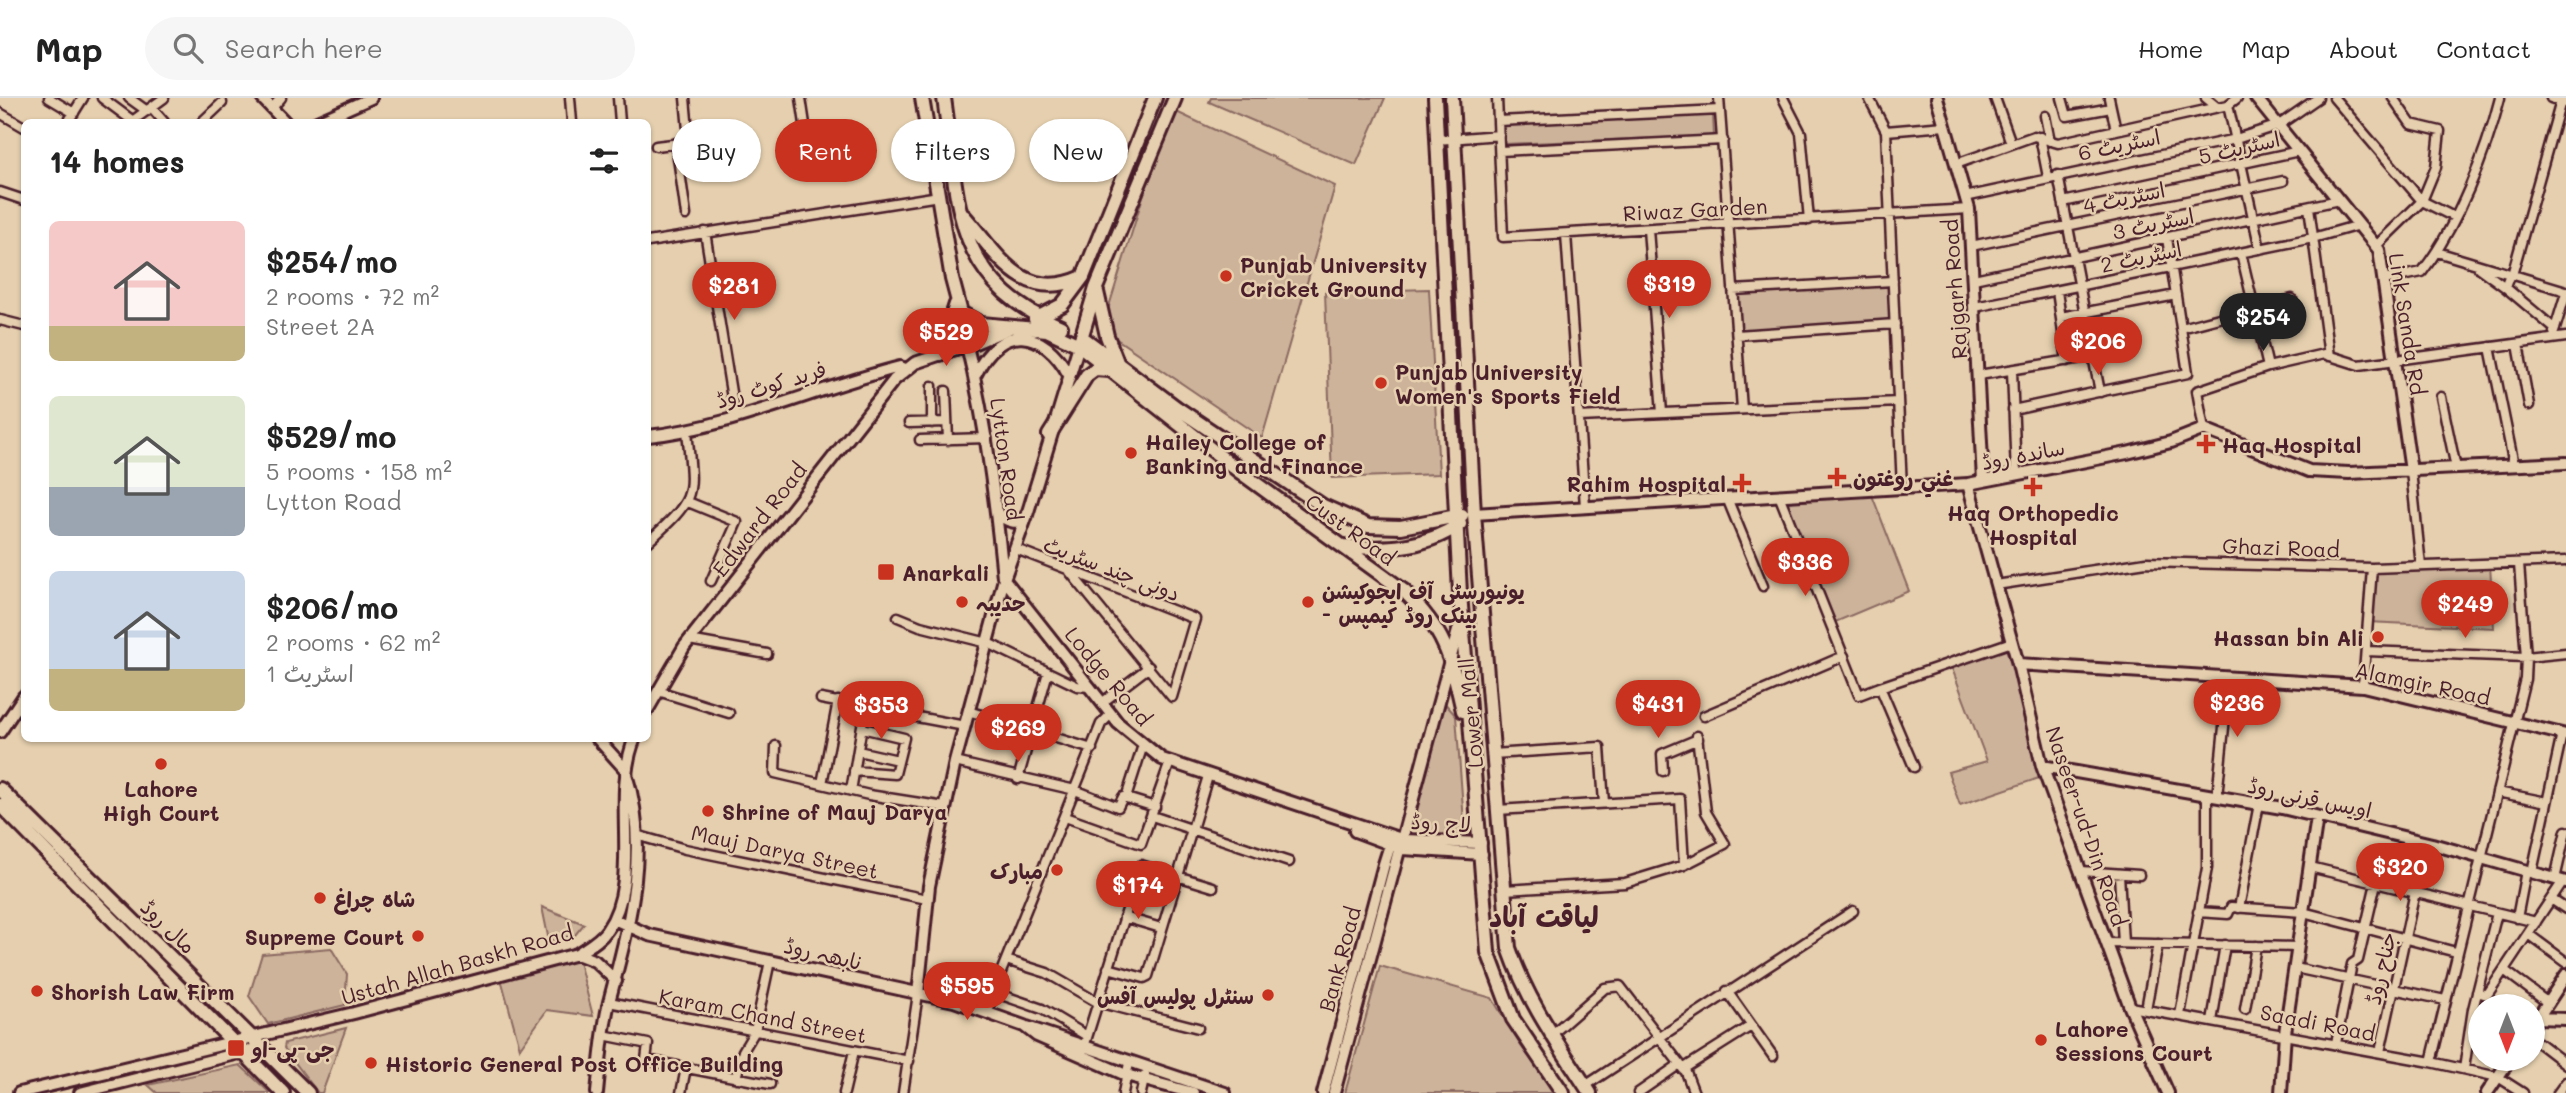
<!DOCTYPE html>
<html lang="en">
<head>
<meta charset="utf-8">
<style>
	body { margin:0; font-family:Mali,"Playpen Sans Arabic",sans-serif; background:#f6f6f6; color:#222; height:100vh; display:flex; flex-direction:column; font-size:26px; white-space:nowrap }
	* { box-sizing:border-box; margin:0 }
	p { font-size:23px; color:#767676 }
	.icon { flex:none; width:38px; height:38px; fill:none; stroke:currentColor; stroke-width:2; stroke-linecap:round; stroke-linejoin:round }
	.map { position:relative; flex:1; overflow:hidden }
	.panel { position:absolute; left:21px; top:21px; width:630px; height:623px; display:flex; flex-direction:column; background:#fff; border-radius:10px; box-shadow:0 2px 5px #0004 }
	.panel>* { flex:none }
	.hud { position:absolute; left:672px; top:21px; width:665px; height:63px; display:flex; gap:14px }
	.needle { width:46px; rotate:180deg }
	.buttons { position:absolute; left:2468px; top:896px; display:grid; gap:14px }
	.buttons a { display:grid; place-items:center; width:77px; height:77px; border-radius:50%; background:#fff; box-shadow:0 2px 5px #0004; font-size:35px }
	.price { position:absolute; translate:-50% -60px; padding:0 16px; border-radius:24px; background:#c8321e; color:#fff; font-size:23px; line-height:46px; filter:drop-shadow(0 2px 4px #0008) }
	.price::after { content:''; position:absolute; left:50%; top:42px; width:21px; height:16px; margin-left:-10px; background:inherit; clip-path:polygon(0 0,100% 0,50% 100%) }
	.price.current { background:#222; color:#fff }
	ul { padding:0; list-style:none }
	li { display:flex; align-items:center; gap:21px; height:175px; padding:0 28px }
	li span { display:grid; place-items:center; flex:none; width:196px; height:140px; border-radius:10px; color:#555 }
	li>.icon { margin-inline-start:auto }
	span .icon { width:84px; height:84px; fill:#fffc; stroke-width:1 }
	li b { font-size:30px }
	h2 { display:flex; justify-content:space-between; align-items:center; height:84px; padding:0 28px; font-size:30px }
	.pill { padding:0 24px; border-radius:32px; background:#fff; box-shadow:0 2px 5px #0004; font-size:24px; line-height:63px }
	.pill.current { background:#c8321e; color:#fff }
	header { display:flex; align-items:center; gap:42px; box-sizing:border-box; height:98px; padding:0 35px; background:#fff; border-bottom:2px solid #e0e0e0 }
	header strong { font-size:33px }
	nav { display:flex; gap:38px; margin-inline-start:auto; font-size:24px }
	.search { width:490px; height:63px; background:#f6f6f6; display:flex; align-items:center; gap:18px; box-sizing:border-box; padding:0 24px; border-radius:38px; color:#767676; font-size:26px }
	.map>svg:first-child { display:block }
	.green { fill:#ccb399; stroke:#8b6962; stroke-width:2 }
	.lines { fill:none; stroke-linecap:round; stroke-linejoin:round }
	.street-casing { stroke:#4a1f2b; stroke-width:13 }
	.secondary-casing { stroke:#4a1f2b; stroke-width:16 }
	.primary-casing { stroke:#4a1f2b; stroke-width:18 }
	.street { stroke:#e5cfae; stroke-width:8 }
	.secondary { stroke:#e5cfae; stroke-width:10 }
	.primary { stroke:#e5cfae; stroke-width:12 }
	.poi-dot { fill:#c8321e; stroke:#e5cfae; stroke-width:2.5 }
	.labels { text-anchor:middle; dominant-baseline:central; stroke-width:5; stroke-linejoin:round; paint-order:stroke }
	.street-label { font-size:21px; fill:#4a1f2b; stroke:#e5cfae }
	.poi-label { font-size:21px; font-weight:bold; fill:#4a1f2b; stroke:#e5cfae; text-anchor:start }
	.district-label { font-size:28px; font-weight:bold; fill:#4a1f2b; stroke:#e5cfae }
</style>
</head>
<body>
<header>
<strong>Map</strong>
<div class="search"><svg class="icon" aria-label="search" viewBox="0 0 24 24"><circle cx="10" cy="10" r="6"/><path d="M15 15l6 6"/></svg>Search here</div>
<nav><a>Home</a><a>Map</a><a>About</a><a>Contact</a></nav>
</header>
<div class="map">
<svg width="2566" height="995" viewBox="0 0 2566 995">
	<rect width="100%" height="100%" fill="#e5cfae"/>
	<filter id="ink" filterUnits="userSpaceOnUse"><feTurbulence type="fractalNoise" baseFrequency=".0143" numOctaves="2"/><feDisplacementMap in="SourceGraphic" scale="14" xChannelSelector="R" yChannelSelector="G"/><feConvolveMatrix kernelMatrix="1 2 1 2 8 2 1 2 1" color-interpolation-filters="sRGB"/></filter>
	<g filter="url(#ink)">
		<path class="green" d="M1211,0h174l-29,67 -147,-63z
			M1170,11l165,77 -73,252 -160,-109z
			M1713,17l1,21 -210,8 -1,-20z
			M1893,183l2,43 -158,11 -4,-45z
			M1429,191l10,185 -107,4 -7,-186z
			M1870,392l39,101 -76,32 -52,-128z
			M2490,467l4,63 -126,-6 4,-54z
			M2012,544l33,134 -85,29 -12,-33 39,-11 -37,-98z
			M1442,602l14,16 9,119 -55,-1z
			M542,809l42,17 -9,11 -26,6z
			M331,850l16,26 -2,31 -77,19 -19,-28 13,-42z
			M577,856l16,62 -46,-6 -27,38 -20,-73z
			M1380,868l112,32 27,45 36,50h-210z
			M346,930l-24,65h-4l-34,-45 1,-5z
			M240,967l30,28h-113l-9,-8z"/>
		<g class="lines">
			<g class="street-casing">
				<path id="street" d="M49,0l25,15
					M102,0l31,23
					M129,0l18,13
					M570,0l2,24
					M618,0l2,24
					M685,0l4,43
					M801,0l5,33
					M1497,0l6,139 466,-28
					M1719,0l23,311
					M1783,0l18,35 8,87
					M1869,0l17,33 16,357
					M1995,0l16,45
					M2062,0l5,18 44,-8
					M2109,0l7,32
					M2206,0l11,9
					M2237,0l-9,7 32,144
					M2334,0l88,103 -46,45
					M2393,0l18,26 29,7 -4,36 -14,34 32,16
					M2551,0l15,5
					M152,10l12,14
					M271,11l10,-11
					M0,15l24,14
					M2045,18l5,25
					M1498,23l222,-11
					M68,24l15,-24
					M131,24l33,-24
					M202,24l20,-19
					M1886,33l59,-5
					M2040,39l8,40
					M1437,42l62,-5
					M676,45l10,72
					M656,48l66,-8
					M1500,53l223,-11
					M1956,66l78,-28 24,7 170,-38
					M2058,77l42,217
					M0,94l24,8
					M1965,99l271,-58 43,-14 39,-27
					M2063,104l236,-51
					M2309,109l20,149
					M1648,131l14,184
					M705,134l30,185
					M1566,136l19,272
					M648,144l291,-46
					M1971,148l312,-65
					M2437,154l129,39
					M2241,155l27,114
					M2479,170l26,19
					M2510,176l-5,13 50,42
					M2512,177l49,-174
					M1974,181l365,-79
					M2384,182l38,-8c35,-45 64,-119 78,-174
					M1733,192l160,-9
					M2057,193l10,70
					M1975,209l338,-69 46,-13
					M2061,219l115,-22
					M0,222l24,6
					M2181,230l111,-29
					M2554,234l12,-39
					M1737,237l158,-11
					M2518,246l11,61
					M2490,249l24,118
					M2012,272l4,105
					M1979,277l115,-19
					M932,288v37
					M946,293l2,49
					M2441,299l15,71
					M2013,312l175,-37 -21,-135
					M1579,319l319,-15
					M909,325l38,-1
					M2204,331l-7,-38 71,-24 56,-13 35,11 207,-28
					M920,342l67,-2
					M2411,373l10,95
					M1779,397l80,200 21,-8
					M1727,400l36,88
					M688,404l49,20 -26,59
					M648,444c51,-47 45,-44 39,-112
					M1016,451l179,70 -23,78 -102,-125
					M1996,487l150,-23 226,6 194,-7
					M898,519l22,9 68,17 89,43 13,1
					M689,542l78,14
					M2366,553l160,6 40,-4
					M2363,588l9,-118
					M658,593l71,22
					M821,601l144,27
					M1103,604l46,-35
					M968,613l124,38
					M1704,618l140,-60
					M776,648l-1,27 94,22 76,12
					M858,653l40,9
					M1493,656l107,-7 4,56
					M955,664l120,28 43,17 5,-10 32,10
					M1914,669l-34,-80 132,-45
					M854,673l41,3 9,-36 -42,-10
					M1663,673l-1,-17 36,-15
					M1018,681l30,-107
					M822,686l16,-83
					M851,693l14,-83
					M2497,694l50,10
					M2217,699l12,-120
					M1126,700l17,-53
					M1497,712l183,-11 4,66
					M1152,718l137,46
					M1065,719l76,27 29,-82
					M636,737l49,14 242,50
					M2310,769l226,55
					M2081,773l58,4
					M2532,774l30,-138
					M2119,776l4,69
					M2555,781l11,-48
					M1504,792l121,-7 59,-18 41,-21 -19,-32 -9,-76
					M2551,801l15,10
					M2239,810l20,-104
					M2198,814l30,2 3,-7 72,5 153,40
					M1124,819l37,11
					M2517,820l9,-47
					M2528,836l38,28
					M2107,845l191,4
					M1006,862l41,13 50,29 101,26
					M1108,870l36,10 4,-2 60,-200
					M2295,870l150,32
					M2504,872l44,33
					M1727,893l46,65
					M993,894l49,17 45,27
					M2477,894l10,3 76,-114
					M609,904l300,59
					M2130,909l301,55 67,15 25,16
					M2146,911l12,-65
					M2245,911l11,-63
					M988,914l5,-20 108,-268 10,-10
					M2180,917l27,-147v-73
					M2212,923l13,-76
					M603,937l45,9 -2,16 124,24
					M1550,938l55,-48 15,-2 66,86 8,21
					M2532,940l34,26
					M2336,945l16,-79 6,-4 18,-77
					M1084,949l57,-182 72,22
					M2380,954l35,-160
					M2431,964l94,-383 1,-22 -7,-93
					M1683,971l68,-43
					M2464,971l9,-60 24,-96
					M736,980l7,-27 12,-20 15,-70
					M1585,988l268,-175
					M681,995l5,-25
					M844,995l10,-42
					M903,995l15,-99
					M1123,995l6,-30
					M1141,995l4,-18
					M1638,995l42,-29
					M2558,995l8,-11"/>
			</g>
			<g class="secondary-casing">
				<path id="secondary" d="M262,0l23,24
					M1937,0l32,111 14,272
					M2256,0l123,152 32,221
					M317,24l54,-24
					M957,209c25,89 37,178 46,270
					M976,276c25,-52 67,-46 93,1
					M648,338c86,-9 168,-48 252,-69l5,2
					M1968,386l50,180 24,102 88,241 38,86
					M998,415c8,9 21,13 29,2
					M1474,416l494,-30 159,-31 44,-11 33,-13 105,42 40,2 217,-10
					M1004,481l114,144 44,36 242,81 77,3
					M2018,566l345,22 203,49
					M648,611l36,-62 210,-267 21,-17 53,-18
					M0,634l24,-36
					M597,640l27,30
					M2042,668l240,42 150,36 134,38
					M1355,733l48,18 79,5
					M614,821l35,16 305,66 70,25 13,10 89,39 67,18
					M577,856l18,7 21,20
					M918,896l11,-108 26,-124 49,-183 23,-64 52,-170
					M2538,920l28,1
					M1027,929l198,66
					M2532,929l34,-52
					M19,995l335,-80 223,-59c10,-7 23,-13 30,-24 36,-51 3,-133 28,-192
					M80,995l183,-46
					M597,995c3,-30 5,-61 12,-91 19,-74 42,-152 17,-228
					M1323,995l61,-229 6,-19 10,-6
					M1334,995l126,-470
					M2281,995l4,-60 32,-216
					M2487,995l23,-34"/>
			</g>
			<g class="primary-casing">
				<path id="primary" d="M922,0l30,181 9,34 20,11 66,6 32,15 161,127 164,119c42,42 46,63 59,120
					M944,0c15,104 6,182 117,229
					M1435,0l25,495 28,359 25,67 50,74
					M1452,0l22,416 35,434c19,55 50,97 81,145
					M964,118c35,40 59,88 119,61
					M1097,194l10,44 10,26
					M1035,221l27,-14 21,-28 72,-179
					M1086,242l91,68 146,98 45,20 33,1 61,-12
					M968,247l40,-17
					M1079,247l17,-57 79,-190
					M940,256l16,-50
					M1049,337l38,-60 8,-6 14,1
					M1343,448c42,4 80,3 117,-22
					M0,691l308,304
					M0,707l283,288"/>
			</g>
			<use href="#street" class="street"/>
			<use href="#secondary" class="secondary"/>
			<use href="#primary" class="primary"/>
		</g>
	</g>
	<g class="poi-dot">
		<circle cx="1226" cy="178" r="7"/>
		<circle cx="1381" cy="285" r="7"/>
		<path d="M2202.5 335.5h7v7h7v7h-7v7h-7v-7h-7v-7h7z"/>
		<circle cx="1131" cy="355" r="7"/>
		<path d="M1833.5 368.5h7v7h7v7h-7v7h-7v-7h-7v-7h7z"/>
		<path d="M1738.5 374.5h7v7h7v7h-7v7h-7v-7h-7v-7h7z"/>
		<path d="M2029.5 378.5h7v7h7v7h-7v7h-7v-7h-7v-7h7z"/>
		<rect x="877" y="465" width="18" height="18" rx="3.5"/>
		<circle cx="962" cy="504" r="7"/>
		<circle cx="1308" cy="504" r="7"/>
		<circle cx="2378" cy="539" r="7"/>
		<circle cx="161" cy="666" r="7"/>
		<circle cx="708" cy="713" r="7"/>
		<circle cx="1057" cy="772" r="7"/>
		<circle cx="320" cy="800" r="7"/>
		<circle cx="418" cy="838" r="7"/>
		<circle cx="37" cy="893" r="7"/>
		<circle cx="1268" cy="897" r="7"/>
		<circle cx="2041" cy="942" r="7"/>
		<rect x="227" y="941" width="18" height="18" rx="3.5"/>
		<circle cx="371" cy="965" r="7"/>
	</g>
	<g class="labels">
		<g class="street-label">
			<text transform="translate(2119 46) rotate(-12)">اسٹریٹ 6</text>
			<text transform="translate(2239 49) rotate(-13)">اسٹریٹ 5</text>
			<text transform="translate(2124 99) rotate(-12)">اسٹریٹ 4</text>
			<text transform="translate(1695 111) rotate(-3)">Riwaz Garden</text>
			<text transform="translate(2153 125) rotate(-12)">اسٹریٹ 3</text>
			<text transform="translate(2141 158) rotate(-12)">اسٹریٹ 2</text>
			<text transform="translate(1954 191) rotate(-94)">Rajgarh Road</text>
			<text transform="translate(2408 226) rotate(81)">Link Sanda Rd</text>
			<text transform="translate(771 286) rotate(-17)">فرید کوٹ روڈ</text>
			<text transform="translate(2023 356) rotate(-11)">ساندہ روڈ</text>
			<text transform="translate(1007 361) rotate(82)">Lytton Road</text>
			<text transform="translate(759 421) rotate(-52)">Edward Road</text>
			<text transform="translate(1351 431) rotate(36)">Cust Road</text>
			<text transform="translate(2281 449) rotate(2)">Ghazi Road</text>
			<text transform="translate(1112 470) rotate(21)">دونی چند سٹریٹ</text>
			<text transform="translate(1109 578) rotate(50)">Lodge Road</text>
			<text transform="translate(2423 585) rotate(12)">Alamgir Road</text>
			<text transform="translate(1470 615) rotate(-95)">Lower Mall</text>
			<text transform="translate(2310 699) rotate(12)">اویس قرنی روڈ</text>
			<text transform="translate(1441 724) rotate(3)">لاج روڈ</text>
			<text transform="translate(2087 728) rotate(71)">Naseer-ud-Din Road</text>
			<text transform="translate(785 753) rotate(12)">Mauj Darya Street</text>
			<text transform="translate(169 828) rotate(44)">مال روڈ</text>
			<text transform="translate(823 855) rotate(13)">نابھہ روڈ</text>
			<text transform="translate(1339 861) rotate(-75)">Bank Road</text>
			<text transform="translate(457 866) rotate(-16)">Ustah Allah Baskh Road</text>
			<text transform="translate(2380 870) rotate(-77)">جناح روڈ</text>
			<text transform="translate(763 917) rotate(11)">Karam Chand Street</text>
			<text transform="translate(2318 924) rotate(11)">Saadi Road</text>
		</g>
		<g class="poi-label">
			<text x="1240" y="166">Punjab University<tspan x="1240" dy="24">Cricket Ground</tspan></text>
			<text x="1395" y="273">Punjab University<tspan x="1395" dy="24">Women's Sports Field</tspan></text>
			<text x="1145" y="343">Hailey College of<tspan x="1145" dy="24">Banking and Finance</tspan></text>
			<text x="2222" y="346">Haq Hospital</text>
			<text x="1853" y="379">غني روغتون</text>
			<text x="1726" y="385" text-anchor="end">Rahim Hospital</text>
			<text x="2033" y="414" text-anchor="middle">Haq Orthopedic<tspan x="2033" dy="24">Hospital</tspan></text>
			<text x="902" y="474">Anarkali</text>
			<text x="1322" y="492">یونیورسٹی آف ایجوکیشن<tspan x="1322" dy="24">- بینک روڈ کیمپس</tspan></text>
			<text x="976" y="504">حدیبہ</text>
			<text x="2364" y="539" text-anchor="end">Hassan bin Ali</text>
			<text x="161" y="690" text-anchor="middle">Lahore<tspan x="161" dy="24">High Court</tspan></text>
			<text x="722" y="713">Shrine of Mauj Darya</text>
			<text x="1043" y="772" text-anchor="end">مبارک</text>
			<text x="334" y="800">شاہ چراغ</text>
			<text x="404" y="838" text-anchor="end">Supreme Court</text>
			<text x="51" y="893">Shorish Law Firm</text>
			<text x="1254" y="897" text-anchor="end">سنٹرل پولیس آفس</text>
			<text x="2055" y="930">Lahore<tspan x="2055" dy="24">Sessions Court</tspan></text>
			<text x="252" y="950">جی-پی-او</text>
			<text x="385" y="965">Historic General Post Office Building</text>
		</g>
		<g class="district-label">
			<text x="1544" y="818">لیاقت آباد</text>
		</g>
	</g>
</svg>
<div class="buttons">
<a><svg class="needle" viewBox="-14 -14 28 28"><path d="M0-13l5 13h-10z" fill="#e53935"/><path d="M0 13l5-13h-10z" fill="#767676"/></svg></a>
</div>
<b class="price" style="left:1669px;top:222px">$319</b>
<b class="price" style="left:734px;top:224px">$281</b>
<b class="price current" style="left:2263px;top:255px">$254</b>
<b class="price" style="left:946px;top:270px">$529</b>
<b class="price" style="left:2098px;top:279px">$206</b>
<b class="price" style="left:1805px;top:500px">$336</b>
<b class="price" style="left:2465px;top:542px">$249</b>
<b class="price" style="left:2237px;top:641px">$236</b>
<b class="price" style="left:1658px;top:642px">$431</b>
<b class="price" style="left:881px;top:643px">$353</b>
<b class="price" style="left:1018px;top:666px">$269</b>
<b class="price" style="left:2400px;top:805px">$320</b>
<b class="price" style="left:1138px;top:823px">$174</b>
<b class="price" style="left:967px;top:924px">$595</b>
<div class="hud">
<a class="pill">Buy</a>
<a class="pill current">Rent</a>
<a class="pill">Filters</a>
<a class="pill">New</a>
</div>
<section class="panel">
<h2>14 homes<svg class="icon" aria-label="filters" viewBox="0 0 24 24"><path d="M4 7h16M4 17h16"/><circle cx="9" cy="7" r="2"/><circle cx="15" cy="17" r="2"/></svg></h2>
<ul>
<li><span style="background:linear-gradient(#f6c9c9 75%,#c2b280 0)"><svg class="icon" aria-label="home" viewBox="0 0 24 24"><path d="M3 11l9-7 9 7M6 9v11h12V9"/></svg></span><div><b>$254/mo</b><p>2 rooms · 72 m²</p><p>Street 2A</p></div></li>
<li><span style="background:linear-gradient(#dfe7d0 65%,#9aa5b1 0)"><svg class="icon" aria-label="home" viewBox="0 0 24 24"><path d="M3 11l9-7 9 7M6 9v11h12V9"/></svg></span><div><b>$529/mo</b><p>5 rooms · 158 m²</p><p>Lytton Road</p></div></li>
<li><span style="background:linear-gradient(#c9d6e8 70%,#c2b280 0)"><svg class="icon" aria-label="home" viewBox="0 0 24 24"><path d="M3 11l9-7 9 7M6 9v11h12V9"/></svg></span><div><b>$206/mo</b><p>2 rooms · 62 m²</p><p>اسٹریٹ 1</p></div></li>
</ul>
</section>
</div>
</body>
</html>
